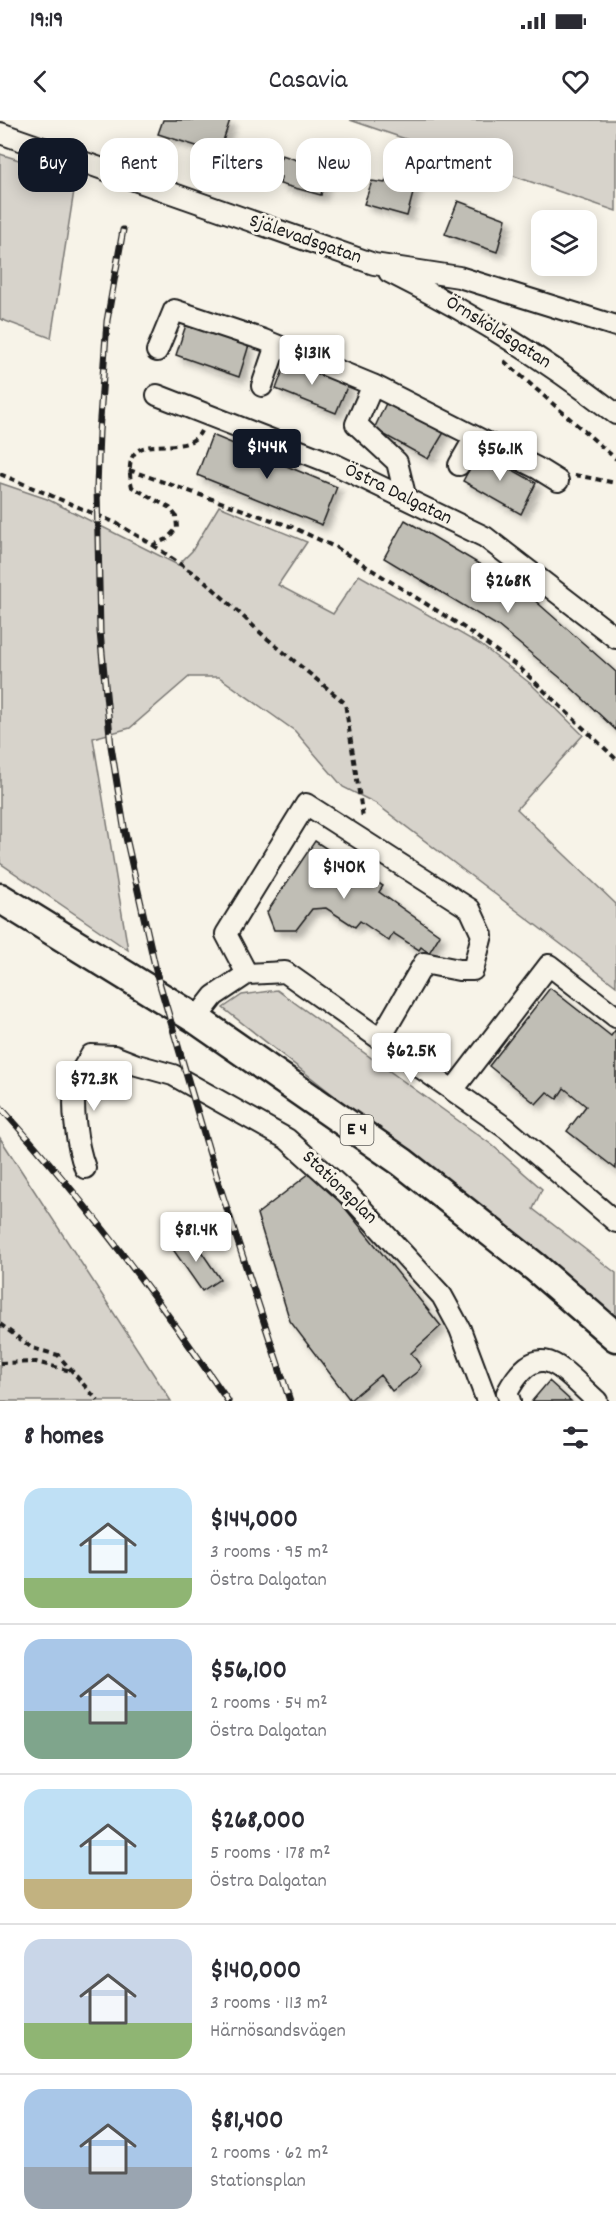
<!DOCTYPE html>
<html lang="en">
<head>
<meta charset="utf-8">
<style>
	body { margin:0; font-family:Dekko,sans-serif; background:#f2f2f3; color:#2b2b33; height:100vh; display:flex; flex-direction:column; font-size:22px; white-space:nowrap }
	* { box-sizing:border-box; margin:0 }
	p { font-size:20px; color:#7c7c81 }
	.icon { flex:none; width:33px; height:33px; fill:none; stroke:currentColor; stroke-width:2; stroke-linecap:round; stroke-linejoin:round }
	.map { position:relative; height:1281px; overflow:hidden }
	.details { display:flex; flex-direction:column; background:#fff; flex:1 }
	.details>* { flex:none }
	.banner { position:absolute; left:18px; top:18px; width:580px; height:54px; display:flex; gap:12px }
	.buttons { position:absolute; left:531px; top:90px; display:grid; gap:12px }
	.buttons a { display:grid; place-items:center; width:66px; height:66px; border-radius:12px; background:#fff; box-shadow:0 3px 15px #0003; font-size:30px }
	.price { position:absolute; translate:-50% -51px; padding:0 14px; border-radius:6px; background:#fff; color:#222; font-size:20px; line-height:39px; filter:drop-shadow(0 2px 3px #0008) }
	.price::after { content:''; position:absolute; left:50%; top:36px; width:18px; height:14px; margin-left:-9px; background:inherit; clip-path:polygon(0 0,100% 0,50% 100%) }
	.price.selected { background:#111827; color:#fff }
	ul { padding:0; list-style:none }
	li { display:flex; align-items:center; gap:18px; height:150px; padding:0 24px }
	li+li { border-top:2px solid #e1e1e2 }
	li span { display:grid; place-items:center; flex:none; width:168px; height:120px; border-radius:18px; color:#555 }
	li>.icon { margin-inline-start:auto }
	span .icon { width:72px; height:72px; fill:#fffc; stroke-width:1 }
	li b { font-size:26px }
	h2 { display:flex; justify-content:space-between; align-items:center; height:72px; padding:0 24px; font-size:26px }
	.tag { padding:0 21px; border-radius:18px; background:#fff; box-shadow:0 3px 15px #0003; font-size:21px; line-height:54px }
	.tag.selected { background:#111827; color:#fff }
	.status { display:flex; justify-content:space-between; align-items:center; height:42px; padding:0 30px; background:#fff; direction:ltr }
	.status svg { height:16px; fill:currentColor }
	header { display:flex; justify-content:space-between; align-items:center; height:78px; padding:0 24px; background:#fff; font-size:27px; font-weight:600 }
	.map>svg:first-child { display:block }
	.green { fill:#d7d3cb; stroke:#7a7874; stroke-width:1.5 }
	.building { fill:#c0beb5; stroke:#1c1c1c; stroke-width:1.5; filter:url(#shadow) }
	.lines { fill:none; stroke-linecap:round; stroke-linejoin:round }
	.minor-casing { stroke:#1c1c1c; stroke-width:24 }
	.highway-casing { stroke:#1c1c1c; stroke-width:33 }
	.path { stroke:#1c1c1c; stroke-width:4; stroke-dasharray:6 4.5; stroke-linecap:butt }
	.minor { stroke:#f7f3e8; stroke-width:20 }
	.highway { stroke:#f7f3e8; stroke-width:28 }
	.rail-casing { stroke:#1c1c1c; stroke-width:7 }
	.rail { stroke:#f7f3e8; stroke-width:4.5; stroke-dasharray:14; stroke-linecap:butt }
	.labels { text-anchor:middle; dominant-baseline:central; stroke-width:6; stroke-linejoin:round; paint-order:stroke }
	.shield { fill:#f7f3e8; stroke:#5e5c59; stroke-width:1.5 }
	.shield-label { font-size:18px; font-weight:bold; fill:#1c1c1c }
	.street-label { font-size:20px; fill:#1c1c1c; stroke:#f7f3e8 }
</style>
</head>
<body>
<div class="status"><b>19:19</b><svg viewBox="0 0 49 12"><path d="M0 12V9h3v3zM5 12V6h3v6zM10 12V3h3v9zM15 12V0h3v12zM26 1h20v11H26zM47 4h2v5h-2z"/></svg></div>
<header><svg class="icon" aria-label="back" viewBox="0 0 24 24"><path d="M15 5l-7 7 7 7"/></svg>Casavia<svg class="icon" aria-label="heart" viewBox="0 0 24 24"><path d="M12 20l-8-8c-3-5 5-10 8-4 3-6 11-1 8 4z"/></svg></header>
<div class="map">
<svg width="616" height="1281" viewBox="0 0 616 1281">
	<defs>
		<filter id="shadow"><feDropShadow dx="5.5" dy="5.5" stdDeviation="3" flood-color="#0004"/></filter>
	</defs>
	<rect width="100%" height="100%" fill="#f7f3e8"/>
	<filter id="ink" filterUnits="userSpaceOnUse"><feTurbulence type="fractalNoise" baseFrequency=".0167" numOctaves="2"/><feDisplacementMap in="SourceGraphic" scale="12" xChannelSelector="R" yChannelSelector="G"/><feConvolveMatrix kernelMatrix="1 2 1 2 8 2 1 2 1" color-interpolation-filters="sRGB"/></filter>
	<g filter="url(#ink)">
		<path class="green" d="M350,0h266v91z
			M0,34l76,24 -25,160 -51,-19z
			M0,363l47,16 131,66 14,-14 27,-45 88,36 -29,43 55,29 26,-39 122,70 50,39 52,51 -66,74 99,95v82l-241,-183 -32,-16 -48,-56 -76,-54h-30l-59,51 -37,10 35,212 -128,-87z
			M277,870l215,155 50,44 -9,20 83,64v45l-393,-310 19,-13z
			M0,1018l171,263h-171z"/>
		<path class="building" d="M163,0h67l-11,33 -61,-19z
			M396,29l26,10 -15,57 -43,-12 8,-23 13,2z
			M282,35l27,9 2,-8 24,8 -3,14 -7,-3 -4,20 -41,-11 1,-7 -8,-1z
			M458,81l48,18 -9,33 -52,-18z
			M187,202l62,23 -10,32 -63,-22z
			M287,239l62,23 -13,31 -60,-24z
			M388,279l58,30 -18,30 -54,-30z
			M212,315l125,52 -15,38 -125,-50z
			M479,331l57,32 -15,31 -58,-33z
			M405,400l118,70 93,82v58l-53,-50 -65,-54 -114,-68z
			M315,721l68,45 -4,6 61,43 -11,18 -8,-6 -2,3 -26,-17 -4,8 -29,-20 -5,6 -29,-19 -14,1 -16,21h-22l-7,-18z
			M550,868l61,48 5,-7v140l-49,-38 19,-25 -22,-18 -7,11 -10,-7 -11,12 -47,-38z
			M314,1050l127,156 -30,27 10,13 -4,6 -25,19 -12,-16 -30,25 -60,-79 -33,-107z
			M190,1115l30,44 -18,12 -30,-43z
			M549,1261l22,20h-39z"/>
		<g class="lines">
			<g class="minor-casing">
				<path id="minor" d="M0,13l374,131 85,13 157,49
					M389,152c81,40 156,87 227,142
					M157,231l17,-41 90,30 109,45 -17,39 41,38 9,37
					M373,265l164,83 21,13
					M262,266l14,-41
					M157,275l179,70 149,72 131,101
					M459,345l16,-28
					M247,854l-21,-40 80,-130 164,105 12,26 -9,35h-14l-35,-7 -44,76
					M196,899l18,-23 33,-22 38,-2 221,156 110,94
					M453,970l96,-125 67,52
					M85,1048c-8,-21 -15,-66 -8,-88 3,-9 10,-17 14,-25l23,1 23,9 36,10 114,64 61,55 94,102 18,33 27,72
					M510,1281l-3,-8c32,-60 55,-23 90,8"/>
			</g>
			<g class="highway-casing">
				<path id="highway" d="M0,778l196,121 206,143 133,105 81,70"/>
			</g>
			<path class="path" d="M504,241l112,98
				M129,350l163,57 45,21 126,79 57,41 96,91
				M0,354l116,49 37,22 14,-6 10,-11 -1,-12 -6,-8 -38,-21c-15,-69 52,-22 69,-56
				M575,355l41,8
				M153,425l53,37 58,54 81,67 18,115
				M0,1204l32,24 26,7 40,46
				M0,1243l36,-1 35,9"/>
			<use href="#minor" class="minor"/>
			<use href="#highway" class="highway"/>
			<g class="rail-casing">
				<path id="rail" d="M123,110l-16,91 -8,111 -2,56 3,144 11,114 14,87 32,142 60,203 73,223
					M0,987c84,92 158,191 228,294"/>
			</g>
			<use href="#rail" class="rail"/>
		</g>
	</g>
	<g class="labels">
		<rect class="shield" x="340.5" y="995" width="33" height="30" rx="4.5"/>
		<g class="shield-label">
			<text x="357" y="1010">E 4</text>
		</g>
		<g class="street-label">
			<text transform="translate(305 120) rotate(19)">Själevadsgatan</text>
			<text transform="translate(498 213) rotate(32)">Örnsköldsgatan</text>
			<text transform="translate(398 375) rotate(26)">Östra Dalgatan</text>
			<text transform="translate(339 1068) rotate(44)">Stationsplan</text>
		</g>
	</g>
</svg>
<div class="buttons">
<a><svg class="icon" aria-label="layers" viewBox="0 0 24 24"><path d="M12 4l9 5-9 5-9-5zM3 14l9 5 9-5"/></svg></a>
</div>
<b class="price" style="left:312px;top:266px">$131K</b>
<b class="price selected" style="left:267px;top:360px">$144K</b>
<b class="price" style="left:500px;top:362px">$56.1K</b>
<b class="price" style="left:508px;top:494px">$268K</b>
<b class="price" style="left:344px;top:780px">$140K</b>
<b class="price" style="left:411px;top:964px">$62.5K</b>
<b class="price" style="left:94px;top:992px">$72.3K</b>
<b class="price" style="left:196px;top:1143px">$81.4K</b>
<div class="banner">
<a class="tag selected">Buy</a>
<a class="tag">Rent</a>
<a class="tag">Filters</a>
<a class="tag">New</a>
<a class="tag">Apartment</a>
</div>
</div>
<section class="details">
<h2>8 homes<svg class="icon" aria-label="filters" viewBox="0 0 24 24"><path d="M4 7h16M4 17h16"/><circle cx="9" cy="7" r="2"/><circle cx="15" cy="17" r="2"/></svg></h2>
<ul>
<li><span style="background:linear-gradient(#bfe0f5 75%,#8fb573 0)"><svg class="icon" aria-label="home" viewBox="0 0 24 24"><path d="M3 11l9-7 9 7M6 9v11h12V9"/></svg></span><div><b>$144,000</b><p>3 rooms · 95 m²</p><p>Östra Dalgatan</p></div></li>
<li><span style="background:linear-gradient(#a9c7e8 60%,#7fa58c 0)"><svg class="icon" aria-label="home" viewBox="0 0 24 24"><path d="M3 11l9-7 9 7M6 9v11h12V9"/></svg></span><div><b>$56,100</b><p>2 rooms · 54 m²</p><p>Östra Dalgatan</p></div></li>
<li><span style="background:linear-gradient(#bfe0f5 75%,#c2b280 0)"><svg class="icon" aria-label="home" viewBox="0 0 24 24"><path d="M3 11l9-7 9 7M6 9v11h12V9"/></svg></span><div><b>$268,000</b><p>5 rooms · 178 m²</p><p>Östra Dalgatan</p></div></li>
<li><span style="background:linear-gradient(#c9d6e8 70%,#8fb573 0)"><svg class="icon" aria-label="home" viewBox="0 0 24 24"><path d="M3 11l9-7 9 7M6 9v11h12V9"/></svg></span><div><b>$140,000</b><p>3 rooms · 113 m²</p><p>Härnösandsvägen</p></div></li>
<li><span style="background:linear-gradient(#a9c7e8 65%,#9aa5b1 0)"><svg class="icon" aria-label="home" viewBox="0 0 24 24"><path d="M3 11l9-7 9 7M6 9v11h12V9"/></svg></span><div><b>$81,400</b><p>2 rooms · 62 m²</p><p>Stationsplan</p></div></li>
</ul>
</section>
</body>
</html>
